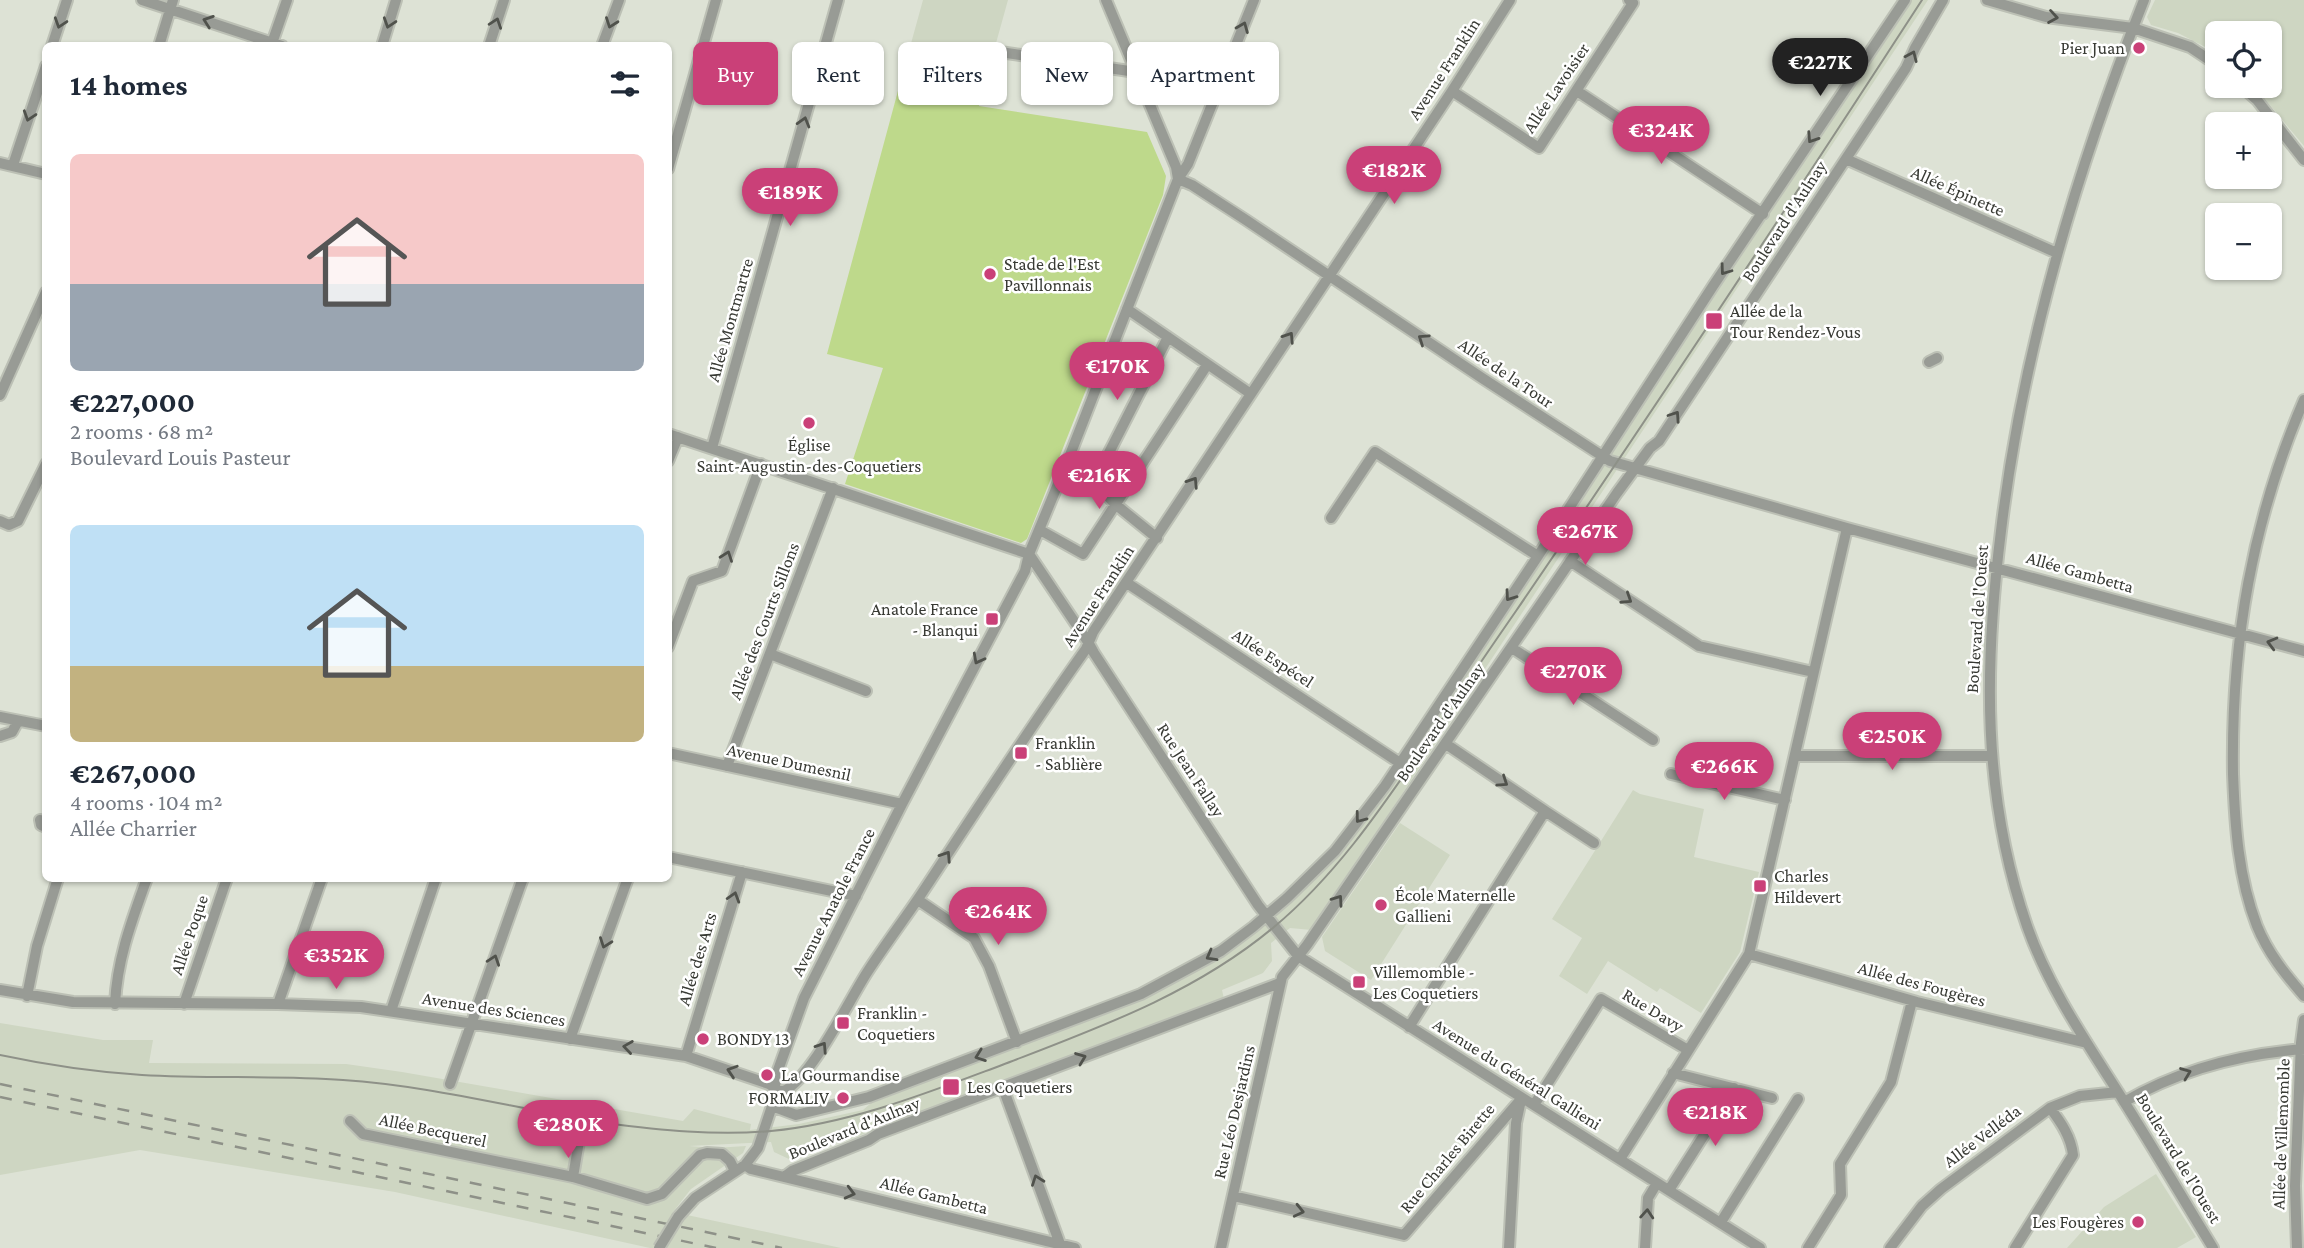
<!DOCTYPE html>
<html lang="en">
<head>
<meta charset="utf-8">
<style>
	body { margin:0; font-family:"Crimson Pro",serif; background:#f6f6f7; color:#1f2937; height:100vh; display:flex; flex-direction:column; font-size:26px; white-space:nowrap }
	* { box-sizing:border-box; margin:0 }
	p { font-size:23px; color:#747a83 }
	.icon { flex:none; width:38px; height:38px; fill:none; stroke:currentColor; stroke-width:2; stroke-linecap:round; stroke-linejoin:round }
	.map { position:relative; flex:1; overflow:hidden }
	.panel { position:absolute; left:42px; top:42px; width:630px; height:840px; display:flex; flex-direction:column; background:#fff; border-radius:10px; box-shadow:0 2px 5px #0004 }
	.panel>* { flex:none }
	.banner { position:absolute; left:693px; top:42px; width:665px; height:63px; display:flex; gap:14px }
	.tools { position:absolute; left:2205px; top:21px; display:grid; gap:14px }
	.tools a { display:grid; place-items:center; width:77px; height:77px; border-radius:10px; background:#fff; box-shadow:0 2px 5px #0004; font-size:35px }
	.price { position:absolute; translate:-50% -60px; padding:0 16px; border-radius:24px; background:#ca4078; color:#fff; font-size:23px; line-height:46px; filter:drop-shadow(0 2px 4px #0008) }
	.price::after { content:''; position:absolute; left:50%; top:42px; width:21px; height:16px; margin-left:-10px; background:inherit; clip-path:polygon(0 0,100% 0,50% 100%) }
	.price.active { background:#222; color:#fff }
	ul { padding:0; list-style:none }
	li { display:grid; align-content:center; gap:14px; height:371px; padding:0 28px }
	li span { display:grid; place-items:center; height:217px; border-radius:10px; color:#555 }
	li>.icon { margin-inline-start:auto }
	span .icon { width:126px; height:126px; fill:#fffc; stroke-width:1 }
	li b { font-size:30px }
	h2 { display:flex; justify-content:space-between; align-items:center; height:84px; padding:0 28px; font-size:30px }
	.pill { padding:0 24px; border-radius:10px; background:#fff; box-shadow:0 2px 5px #0004; font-size:24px; line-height:63px }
	.pill.active { background:#ca4078; color:#fff }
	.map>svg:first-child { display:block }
	.built { fill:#ced6c2 }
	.green { fill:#bed98b }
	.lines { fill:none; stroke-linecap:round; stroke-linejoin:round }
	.minor-casing { stroke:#bcc0b5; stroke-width:14 }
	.minor { stroke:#989b95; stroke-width:10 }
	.tram { stroke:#8e9188; stroke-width:2 }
	.rail { stroke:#8e9188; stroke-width:2.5; stroke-dasharray:12 12; stroke-linecap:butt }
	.minor-bridge-casing { stroke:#bcc0b5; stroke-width:14; stroke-linecap:butt }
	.minor-bridge { stroke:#989b95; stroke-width:10 }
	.oneway { stroke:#50524c }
	.poi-dot { fill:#ca4078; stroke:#fff; stroke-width:2.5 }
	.labels { text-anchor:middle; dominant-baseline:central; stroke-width:5; stroke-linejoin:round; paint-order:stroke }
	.poi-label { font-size:18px; fill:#383a34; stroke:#fff; text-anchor:start }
	.street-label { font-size:18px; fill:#383a34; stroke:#fff }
</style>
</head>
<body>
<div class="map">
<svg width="2304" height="1248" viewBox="0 0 2304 1248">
	<rect width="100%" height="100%" fill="#dde2d5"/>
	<path class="built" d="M923,0h85l-27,97 -79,-21z
		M1909,0h19l-616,930 -22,-2 -19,15 1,18 -9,12 -41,17 2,9 -384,144 -2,-2 -49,18 -15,-7 -3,-10 -82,4 26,2 31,-2 -3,7 -52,36 -18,23 168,36h-191l-255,-56 -255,-42 -140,25v-152l103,17h50l-4,23 197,1 56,8 281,49 11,-12 57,15 -1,6 49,-6 64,-14 8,-7 22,-8v-2l222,-82 92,-46 45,-33 87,-83 39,-44z
		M2155,0h149v146l-50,-60h16v-53h-53v20l-39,-20 -27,-8 -4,-8z
		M1633,790l7,4 64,15 -10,48 65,15 -19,80 -39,61 -41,-25 -3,4 -49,-31 -21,33 -28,-18 23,-38 -30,-19z
		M1400,823l50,32 -79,125 -46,-29 -3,-14z
		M2156,1174l40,63 -19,11h-110l37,-41z"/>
	<path class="green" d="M902,76l80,20 -3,10 168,26 19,44 -3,19 -136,344 -6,4 -176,-59 38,-116 -56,-14z"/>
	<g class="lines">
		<g class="minor-casing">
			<path id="minor" d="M142,0l140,46
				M1106,0l70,167 2,12
				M1987,0l59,17 87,11 57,19 27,18
				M2144,0c-68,171 -121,348 -143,531 -17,135 -19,265 26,395 22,63 61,118 96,174 31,49 60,99 90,148
				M52,46l15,-46
				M159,46l14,-46
				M271,46l16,-46
				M382,46l14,-46
				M489,46l15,-46
				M602,46l17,-46
				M993,51l143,21
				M2241,86l16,14 47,60
				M1452,91l87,57 94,-145 -4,-3
				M1577,91l186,123
				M1846,159l211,94
				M0,163l46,11
				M13,165l33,-99
				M668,169l48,-169
				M1178,179l14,6 54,35 236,158 128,83 237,67 457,123
				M1127,309l124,85
				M1929,362l8,-4
				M0,395l46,-103
				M2304,400c-52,121 -73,242 -71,374 2,51 5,103 24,152 11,27 28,48 47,70
				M668,434l361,120
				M712,448l126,-448
				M1070,455l45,49 42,34
				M668,461l10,-24
				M1094,482l74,-145
				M1331,518l44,-66 163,104
				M0,521l9,4 9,-4 28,-57
				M1040,530l43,24 124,-189
				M1029,554l59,88 6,11 164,252 40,51 462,292
				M1570,561l129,85 114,26
				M1127,583l273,180
				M668,647l25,-66 29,-10 39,-107
				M1512,648l141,92
				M770,654l96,37
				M0,717l46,9
				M0,736l12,-4 6,-11
				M668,753l234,51
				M1795,756h195
				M727,766l106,-278
				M1671,774l114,26
				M1545,811l49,32
				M40,820l1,5 5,2
				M668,857l188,39
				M918,900l56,38 15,28 28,76
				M1749,954l168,48 170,41
				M0,990l73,12 205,2 83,3 325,49 83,28 7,5
				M27,996l10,-50 21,-68
				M115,1004c2,-45 17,-84 32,-126
				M184,1004l43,-126
				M278,1004l44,-126
				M391,1011l45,-133
				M1409,1027l136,-216 -99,-67
				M570,1039l58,-161
				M686,1056l56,-184
				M1673,1073l99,25
				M450,1084l73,-206
				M1003,1088l57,156
				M776,1089l8,2c29,-15 65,-91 84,-120 17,-26 35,-50 52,-75 55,-83 108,-166 166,-247l7,-17 359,-541 58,-91
				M2124,1102c55,-32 117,-48 180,-53
				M1534,1105l67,-106 87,51
				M772,1106l24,9 73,-18 272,-103 80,-43 32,-24 34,-29 48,-47 50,-65 153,-230 175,-270 192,-286
				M350,1121l13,13 210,43 74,22 15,-5 38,-39 7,-2 15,1 8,7 5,10
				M1620,1159l129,-205 98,-426
				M745,1165l6,4 33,8 8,-6 77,-31 9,-6 402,-151
				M573,1177l6,-36
				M784,1177l291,71
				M1669,1190l65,-102
				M1233,1196l171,39 118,-137
				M678,1217l17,-19 50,-33 13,-17 14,-42 5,-33 27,-75 98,-194 123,-233 4,-17 41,-99 108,-276 10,-15 66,-164
				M1721,1222l77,-123
				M1221,1248l61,-271 25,-32 310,-452 33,-45 9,-7 247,-373 9,-20 28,-48
				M1509,1248l7,-125 5,-23
				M1645,1248l3,-50 9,-15
				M1808,1248l33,-53 -1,-31 51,-82 21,-81
				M1890,1248l32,-42 19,-17 109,-81 30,-12 38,-4
				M2015,1248l58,-93c-2,-18 -12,-33 -23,-47
				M2297,1248l-2,-62 6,-143 3,-23"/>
		</g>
		<use href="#minor" class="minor"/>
		<path class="tram" d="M0,1055c47,10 94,17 142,20 67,4 134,0 201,5 92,6 181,31 272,44l-11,-1c56,7 111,13 167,8 81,-8 156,-38 231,-66 96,-37 192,-71 272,-138 60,-50 104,-114 148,-178 31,-46 62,-92 94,-138 138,-202 273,-406 406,-611"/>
		<path class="rail" d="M0,1084l782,164
			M0,1097l716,151"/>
		<g class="minor-bridge-casing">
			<path id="minor-bridge" d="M659,1248l19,-31"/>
		</g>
		<use href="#minor-bridge" class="minor-bridge"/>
	</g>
	<defs><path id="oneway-chevron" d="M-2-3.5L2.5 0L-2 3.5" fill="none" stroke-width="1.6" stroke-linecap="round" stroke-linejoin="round" transform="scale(1.75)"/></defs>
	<g class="oneway">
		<use href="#oneway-chevron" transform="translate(2053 17) rotate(9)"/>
		<use href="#oneway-chevron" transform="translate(208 21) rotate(-161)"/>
		<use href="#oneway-chevron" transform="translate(60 23) rotate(108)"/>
		<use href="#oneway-chevron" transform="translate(389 23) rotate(108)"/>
		<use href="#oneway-chevron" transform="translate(496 23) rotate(-71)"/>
		<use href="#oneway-chevron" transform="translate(611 23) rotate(110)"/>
		<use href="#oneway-chevron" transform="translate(1243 27) rotate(-68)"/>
		<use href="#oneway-chevron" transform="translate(1912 56) rotate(-66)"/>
		<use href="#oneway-chevron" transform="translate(29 116) rotate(108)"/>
		<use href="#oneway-chevron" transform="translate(804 122) rotate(-74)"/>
		<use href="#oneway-chevron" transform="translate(1812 138) rotate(123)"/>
		<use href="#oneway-chevron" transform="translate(1725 270) rotate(126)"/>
		<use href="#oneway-chevron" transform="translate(1289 337) rotate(-57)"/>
		<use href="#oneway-chevron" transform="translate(1423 339) rotate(-146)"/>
		<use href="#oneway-chevron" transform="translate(1675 416) rotate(-56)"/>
		<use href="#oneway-chevron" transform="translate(1193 482) rotate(-57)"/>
		<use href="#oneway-chevron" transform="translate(727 556) rotate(-70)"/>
		<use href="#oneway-chevron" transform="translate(1510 596) rotate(125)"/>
		<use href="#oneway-chevron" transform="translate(1627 599) rotate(33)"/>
		<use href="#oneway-chevron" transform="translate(2272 643) rotate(-165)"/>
		<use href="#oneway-chevron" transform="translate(978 659) rotate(118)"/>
		<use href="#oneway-chevron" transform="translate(1503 782) rotate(34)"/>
		<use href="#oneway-chevron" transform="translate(1360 818) rotate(127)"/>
		<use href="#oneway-chevron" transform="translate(946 856) rotate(-57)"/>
		<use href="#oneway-chevron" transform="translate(734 897) rotate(-73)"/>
		<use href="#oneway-chevron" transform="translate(1338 900) rotate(-55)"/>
		<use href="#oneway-chevron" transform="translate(605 943) rotate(110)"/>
		<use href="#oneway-chevron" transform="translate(1211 956) rotate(151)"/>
		<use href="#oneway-chevron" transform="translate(494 960) rotate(-71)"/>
		<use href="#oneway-chevron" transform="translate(628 1047) rotate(-172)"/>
		<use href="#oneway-chevron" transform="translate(822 1047) rotate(-57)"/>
		<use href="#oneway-chevron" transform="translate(980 1056) rotate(160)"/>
		<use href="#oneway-chevron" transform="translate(1081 1058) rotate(-21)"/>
		<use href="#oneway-chevron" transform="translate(732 1071) rotate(-162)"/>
		<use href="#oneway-chevron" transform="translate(2186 1073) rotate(-21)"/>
		<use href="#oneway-chevron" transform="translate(1037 1180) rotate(-110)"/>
		<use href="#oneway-chevron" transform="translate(850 1193) rotate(14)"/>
		<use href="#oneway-chevron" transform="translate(1299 1211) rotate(13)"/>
		<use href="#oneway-chevron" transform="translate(1647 1214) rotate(-86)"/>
	</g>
	<g class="poi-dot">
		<circle cx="2139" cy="48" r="7"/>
		<circle cx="990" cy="274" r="7"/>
		<rect x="1705" y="312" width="18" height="18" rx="3.5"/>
		<circle cx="809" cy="423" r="7"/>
		<rect x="985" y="612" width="14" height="14" rx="3.5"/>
		<rect x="1014" y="746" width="14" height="14" rx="3.5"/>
		<rect x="1753" y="879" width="14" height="14" rx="3.5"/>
		<circle cx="1381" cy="905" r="7"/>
		<rect x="1352" y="975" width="14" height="14" rx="3.5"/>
		<rect x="836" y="1016" width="14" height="14" rx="3.5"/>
		<circle cx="703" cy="1039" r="7"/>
		<circle cx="767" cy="1075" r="7"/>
		<rect x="942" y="1078" width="18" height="18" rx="3.5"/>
		<circle cx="843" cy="1098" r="7"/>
		<circle cx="2138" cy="1222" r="7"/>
	</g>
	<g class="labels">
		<g class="poi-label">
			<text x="2125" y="48" text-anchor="end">Pier Juan</text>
			<text x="1004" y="264">Stade de l'Est<tspan x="1004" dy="21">Pavillonnais</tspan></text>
			<text x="1730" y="311">Allée de la<tspan x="1730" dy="21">Tour Rendez-Vous</tspan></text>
			<text x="809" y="445" text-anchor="middle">Église<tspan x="809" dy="21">Saint-Augustin-des-Coquetiers</tspan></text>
			<text x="978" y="609" text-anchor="end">Anatole France<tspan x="978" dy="21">- Blanqui</tspan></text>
			<text x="1035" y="743">Franklin<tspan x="1035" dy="21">- Sablière</tspan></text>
			<text x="1774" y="876">Charles<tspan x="1774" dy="21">Hildevert</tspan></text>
			<text x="1395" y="895">École Maternelle<tspan x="1395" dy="21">Gallieni</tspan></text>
			<text x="1373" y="972">Villemomble -<tspan x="1373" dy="21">Les Coquetiers</tspan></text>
			<text x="857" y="1013">Franklin -<tspan x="857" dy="21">Coquetiers</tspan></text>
			<text x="717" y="1039">BONDY 13</text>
			<text x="781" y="1075">La Gourmandise</text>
			<text x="967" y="1087">Les Coquetiers</text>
			<text x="829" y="1098" text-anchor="end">FORMALIV</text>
			<text x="2124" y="1222" text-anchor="end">Les Fougères</text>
		</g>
		<g class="street-label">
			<text transform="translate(1444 69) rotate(-57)">Avenue Franklin</text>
			<text transform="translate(1556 88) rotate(-56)">Allée Lavoisier</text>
			<text transform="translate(1958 191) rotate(24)">Allée Épinette</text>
			<text transform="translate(1784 221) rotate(-57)">Boulevard d'Aulnay</text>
			<text transform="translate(730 320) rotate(-74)">Allée Montmartre</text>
			<text transform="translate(1506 373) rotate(34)">Allée de la Tour</text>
			<text transform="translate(2080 572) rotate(16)">Allée Gambetta</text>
			<text transform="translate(1098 596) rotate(-57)">Avenue Franklin</text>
			<text transform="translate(1977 619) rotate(-86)">Boulevard de l'Ouest</text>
			<text transform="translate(764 621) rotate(-69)">Allée des Courts Sillons</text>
			<text transform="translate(1273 658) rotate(33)">Allée Espécel</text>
			<text transform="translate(1440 722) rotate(-55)">Boulevard d'Aulnay</text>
			<text transform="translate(789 762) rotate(12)">Avenue Dumesnil</text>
			<text transform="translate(1191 770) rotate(57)">Rue Jean Fallay</text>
			<text transform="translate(833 902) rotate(-63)">Avenue Anatole France</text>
			<text transform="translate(189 935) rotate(-71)">Allée Poque</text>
			<text transform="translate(697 959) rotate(-73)">Allée des Arts</text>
			<text transform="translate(1922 984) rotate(15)">Allée des Fougères</text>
			<text transform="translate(494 1009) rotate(9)">Avenue des Sciences</text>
			<text transform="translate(1653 1010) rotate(31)">Rue Davy</text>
			<text transform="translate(1517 1074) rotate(32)">Avenue du Général Gallieni</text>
			<text transform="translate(1234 1112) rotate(-77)">Rue Léo Desjardins</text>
			<text transform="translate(854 1128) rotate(-22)">Boulevard d'Aulnay</text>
			<text transform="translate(433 1130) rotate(12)">Allée Becquerel</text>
			<text transform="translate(2281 1134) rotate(-88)">Allée de Villemomble</text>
			<text transform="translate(1982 1136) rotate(-37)">Allée Velléda</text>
			<text transform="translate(1447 1158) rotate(-50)">Rue Charles Birette</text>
			<text transform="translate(2179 1158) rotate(59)">Boulevard de l'Ouest</text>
			<text transform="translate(934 1195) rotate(14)">Allée Gambetta</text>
		</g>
	</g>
</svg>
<div class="tools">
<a><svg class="icon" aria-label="locate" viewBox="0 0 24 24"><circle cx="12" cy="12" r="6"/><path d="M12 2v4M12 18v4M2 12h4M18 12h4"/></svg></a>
<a>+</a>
<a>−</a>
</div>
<b class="price active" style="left:1820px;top:98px">€227K</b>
<b class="price" style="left:1661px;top:166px">€324K</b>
<b class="price" style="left:1394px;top:206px">€182K</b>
<b class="price" style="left:790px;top:228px">€189K</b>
<b class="price" style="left:1117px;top:402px">€170K</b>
<b class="price" style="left:1099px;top:511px">€216K</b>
<b class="price" style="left:1585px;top:567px">€267K</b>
<b class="price" style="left:1573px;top:707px">€270K</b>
<b class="price" style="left:1892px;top:772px">€250K</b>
<b class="price" style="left:1724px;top:802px">€266K</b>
<b class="price" style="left:998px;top:947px">€264K</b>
<b class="price" style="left:336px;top:991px">€352K</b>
<b class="price" style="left:1715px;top:1148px">€218K</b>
<b class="price" style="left:568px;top:1160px">€280K</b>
<div class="banner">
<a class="pill active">Buy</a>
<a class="pill">Rent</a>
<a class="pill">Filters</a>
<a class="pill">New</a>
<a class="pill">Apartment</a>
</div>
<section class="panel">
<h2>14 homes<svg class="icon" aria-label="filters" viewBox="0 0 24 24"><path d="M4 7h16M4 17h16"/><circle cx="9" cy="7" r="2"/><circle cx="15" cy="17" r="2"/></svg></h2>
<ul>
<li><span style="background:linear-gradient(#f6c9c9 60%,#9aa5b1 0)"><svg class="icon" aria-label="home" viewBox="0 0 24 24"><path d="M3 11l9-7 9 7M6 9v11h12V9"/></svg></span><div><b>€227,000</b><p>2 rooms · 68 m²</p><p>Boulevard Louis Pasteur</p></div></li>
<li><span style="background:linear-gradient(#bfe0f5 65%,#c2b280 0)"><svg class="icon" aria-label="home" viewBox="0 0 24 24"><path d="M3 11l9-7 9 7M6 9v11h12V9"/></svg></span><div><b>€267,000</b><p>4 rooms · 104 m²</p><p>Allée Charrier</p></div></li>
</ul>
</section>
</div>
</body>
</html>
